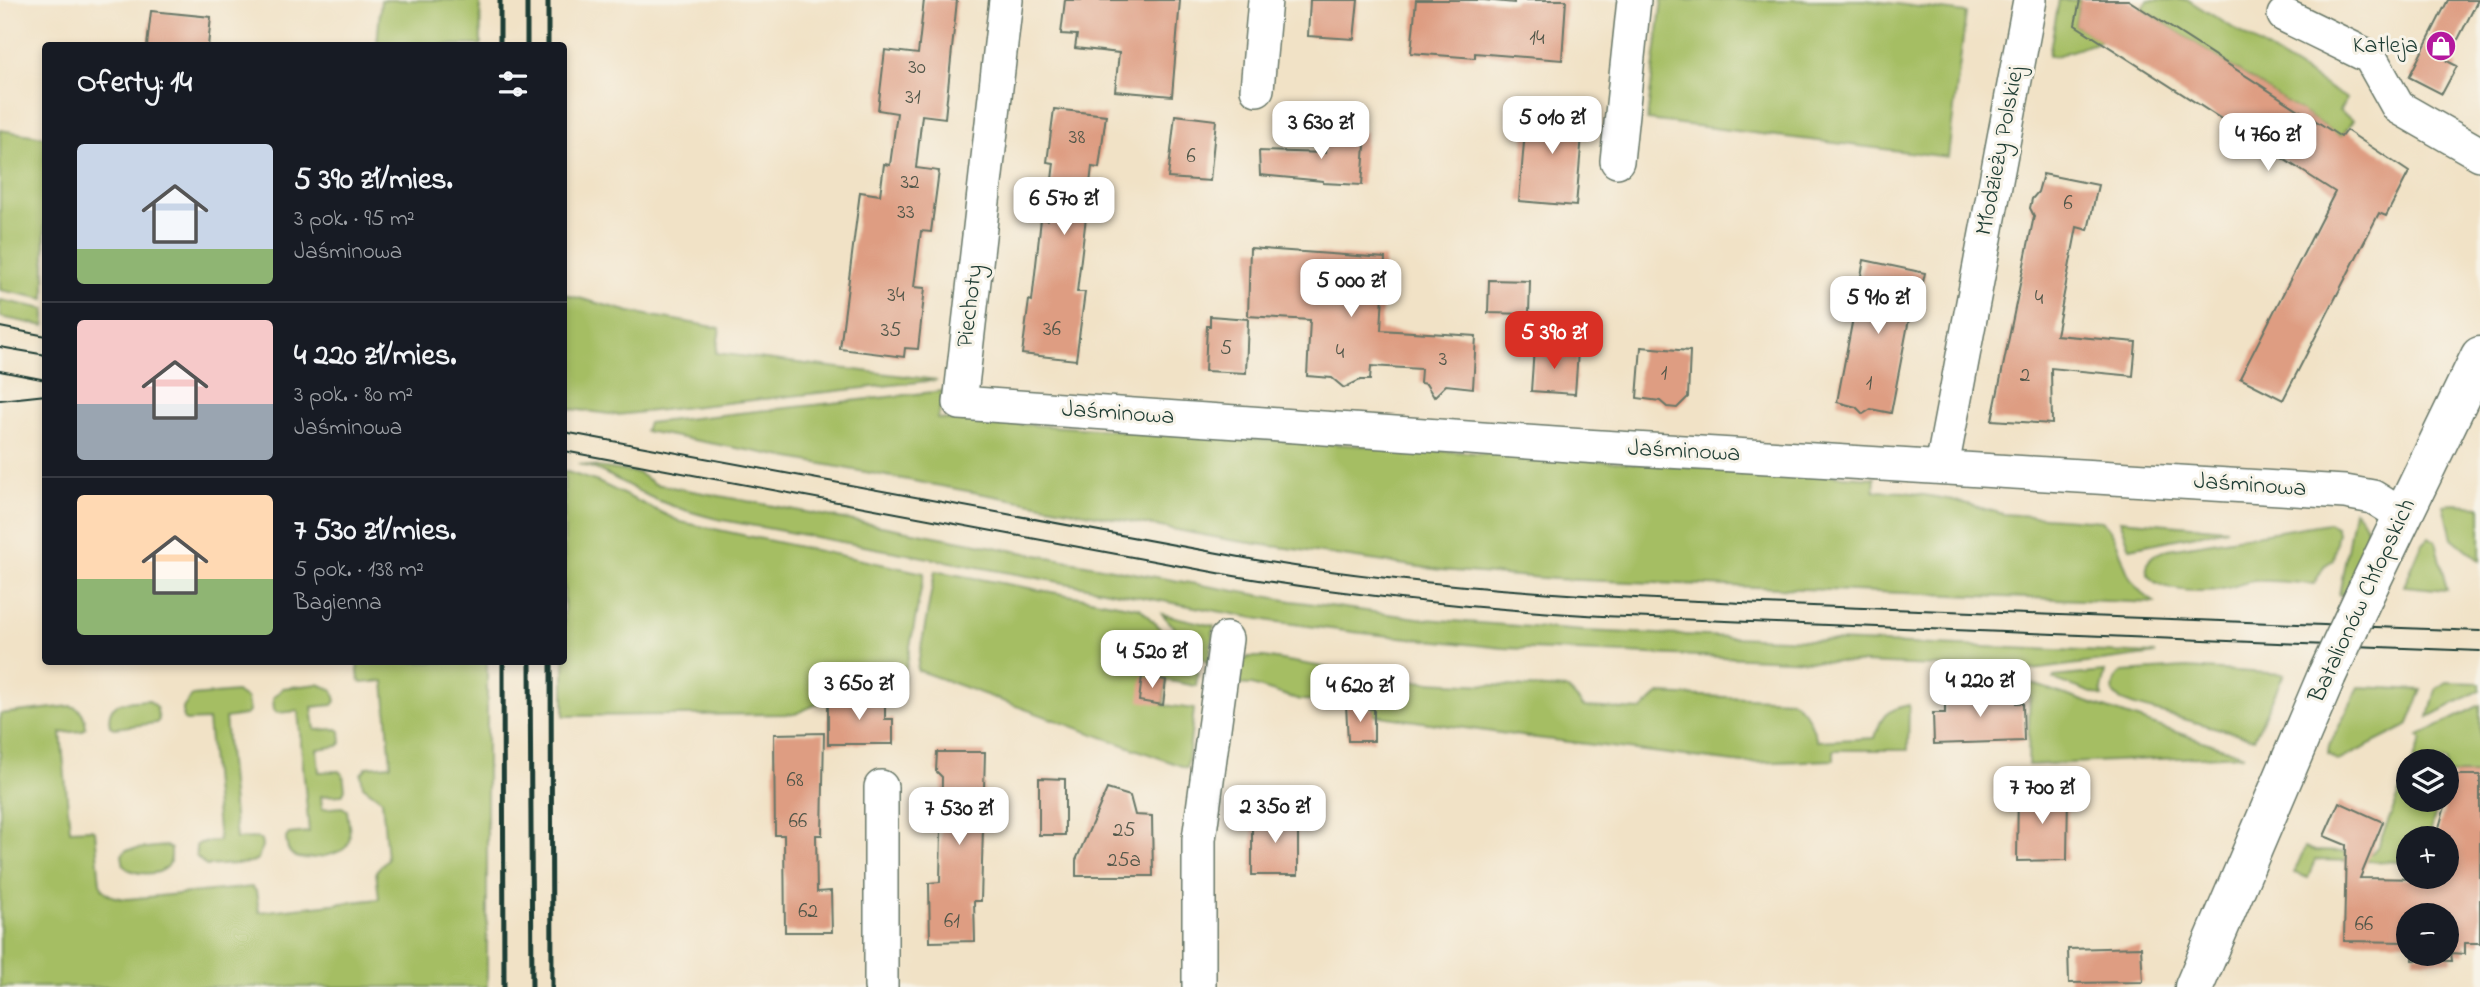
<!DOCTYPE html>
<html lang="pl">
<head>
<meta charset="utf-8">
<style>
	body { margin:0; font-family:"Indie Flower",sans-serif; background:#242831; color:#f1f3f6; height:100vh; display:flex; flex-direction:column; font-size:26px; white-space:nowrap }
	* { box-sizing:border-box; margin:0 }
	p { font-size:23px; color:#9ea1a6 }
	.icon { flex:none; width:38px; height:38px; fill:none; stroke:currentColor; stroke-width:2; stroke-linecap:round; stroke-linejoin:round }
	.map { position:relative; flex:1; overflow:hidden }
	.details { position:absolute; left:42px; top:42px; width:525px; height:623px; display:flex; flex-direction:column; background:#171b24; border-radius:7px; box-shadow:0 4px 10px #0003 }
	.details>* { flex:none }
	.controls { position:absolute; left:2396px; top:749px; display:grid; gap:14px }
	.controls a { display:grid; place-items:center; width:63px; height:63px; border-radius:50%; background:#171b24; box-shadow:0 4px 10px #0003; font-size:35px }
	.price { position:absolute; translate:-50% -60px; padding:0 16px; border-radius:14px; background:#fff; color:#222; font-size:23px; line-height:46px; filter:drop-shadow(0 2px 4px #0008) }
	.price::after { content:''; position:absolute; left:50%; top:42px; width:21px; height:16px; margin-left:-10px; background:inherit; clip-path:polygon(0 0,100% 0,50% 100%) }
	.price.on { background:#d93025; color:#fff }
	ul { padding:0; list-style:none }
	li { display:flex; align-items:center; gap:21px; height:175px; padding:0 35px }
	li+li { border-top:2px solid #363941 }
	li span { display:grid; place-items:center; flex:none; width:196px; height:140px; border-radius:7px; color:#555 }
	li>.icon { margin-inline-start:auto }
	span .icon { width:84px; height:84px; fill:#fffc; stroke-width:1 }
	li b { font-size:30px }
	h2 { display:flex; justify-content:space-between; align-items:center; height:84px; padding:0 35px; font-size:30px }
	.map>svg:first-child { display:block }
	.green { fill:#a5be64; stroke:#627e4c; stroke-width:2 }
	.building { fill:#de9d82 }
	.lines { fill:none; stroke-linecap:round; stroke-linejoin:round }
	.minor-casing { stroke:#687767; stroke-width:36 }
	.tertiary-casing { stroke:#687767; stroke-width:41 }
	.minor { stroke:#fff; stroke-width:33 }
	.tertiary { stroke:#fff; stroke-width:38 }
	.tram { stroke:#1f3d34; stroke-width:2 }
	.rail { stroke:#1f3d34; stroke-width:5 }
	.tertiary-bridge-casing { stroke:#687767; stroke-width:41; stroke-linecap:butt }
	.tertiary-bridge { stroke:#fff; stroke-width:38 }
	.labels { text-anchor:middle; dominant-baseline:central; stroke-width:6; stroke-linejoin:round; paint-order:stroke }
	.number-label { font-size:21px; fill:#4f5548 }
	.poi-label { font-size:24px; fill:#1f3d34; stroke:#f7f3e8; text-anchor:end }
	.street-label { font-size:24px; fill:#1f3d34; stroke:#f7f3e8 }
</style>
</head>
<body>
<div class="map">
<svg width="2480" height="987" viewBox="0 0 2480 987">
	<rect width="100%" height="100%" fill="#f7f3e8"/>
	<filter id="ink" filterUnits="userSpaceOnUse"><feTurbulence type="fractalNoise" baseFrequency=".0143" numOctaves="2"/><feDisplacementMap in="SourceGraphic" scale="14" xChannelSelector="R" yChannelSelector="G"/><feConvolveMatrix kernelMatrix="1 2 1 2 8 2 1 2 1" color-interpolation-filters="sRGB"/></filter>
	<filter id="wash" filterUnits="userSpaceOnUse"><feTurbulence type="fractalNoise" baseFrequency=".00686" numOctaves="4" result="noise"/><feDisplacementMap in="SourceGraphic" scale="28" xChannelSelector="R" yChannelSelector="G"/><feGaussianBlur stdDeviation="1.57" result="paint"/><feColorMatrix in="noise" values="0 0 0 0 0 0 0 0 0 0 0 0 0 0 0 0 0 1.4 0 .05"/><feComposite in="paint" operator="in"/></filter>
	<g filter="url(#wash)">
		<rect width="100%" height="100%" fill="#f1e2c6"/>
		<path class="green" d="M381,0h99l1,45h-104z
			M1662,0h204l100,13 -18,144 -301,-37z
			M2059,0h21l-5,25 27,16 -46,15 -7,-1z
			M2148,0h40l159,99 -8,12 14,9 -12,17 -199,-128z
			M0,130l45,7v162l-45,-9z
			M564,294l66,18 90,16 -4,25 221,27 -320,35 -53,-7z
			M0,300l45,9v17l-45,-9z
			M943,391l-5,28 937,59 -1,13 32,1 47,8 50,14 99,7c26,22 13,59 54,82l-601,-24 -114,-9 -211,-30 -585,-109 3,-8z
			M578,464l60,9 17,11 484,90 153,27 133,18 158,12 573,23 -124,16 -529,-22 -150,-16 -82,-11 -554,-102c-24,-6 -46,-12 -69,-23 -23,-11 -45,-27 -70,-32z
			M564,471l34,11 83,40 243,51 -24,126h-72l-33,15 -231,2z
			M2455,504l25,2v55l-28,-23 -8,-33z
			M2354,510c30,21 1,61 -11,85h-4z
			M2120,520l107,9 -97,19z
			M2328,523l8,4 2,5 -5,28 -9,6 -10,18c-20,-1 -40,-4 -60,-3 -10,1 -20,6 -31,8 -16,4 -85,5 -75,-26 3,-9 13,-11 21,-14z
			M2429,537l6,4 12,49 -43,-4 18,-42z
			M935,571l205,37 58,60 -2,18 -30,-6 -2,25 30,4 -7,59 -270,-98z
			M1162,614l52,12 -6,38z
			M1248,657h16l142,24 162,8 16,18 58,3 17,-16 132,6c17,11 20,23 26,41l58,-3c6,-23 11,-28 34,-33l-1,45h-74v10l-91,3 -215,-26 -154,-22 -1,-13 -73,-2 -48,-15 -19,-1 7,-18z
			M357,662h130v325h-487v-273l71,-8c12,3 14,11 15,22l-4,3 -21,2 9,97 21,-1 4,2 5,52c5,13 15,15 27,16l125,-12 4,4 3,21 120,-13 -3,-28 11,-12 -5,-59 -19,-14 -2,-12 6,-7 24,-2 -7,-84 -22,2 -3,-3z
			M2186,668l98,6 -30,64 -119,-32 -14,-5 -8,-8c0,-7 2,-17 9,-21z
			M2105,672l-4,18 2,7 -50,-18 1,-2z
			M2446,682l34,1v7l-51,27 7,-28z
			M2030,683l214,72 -216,10z
			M318,684l15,6 3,11 -3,4 -21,2 3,23 22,-1 3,2 1,12 -3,3 -21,3 2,23 20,-1 4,3 2,15 -3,6 -21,1 1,13 20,-2 5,3c1,10 5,25 1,34 -4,11 -43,17 -52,13 -9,-4 -9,-11 -10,-19l3,-4 20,-2 -11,-121 -21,2 -3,-3 -1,-12 10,-10z
			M2359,687l63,3 -15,36 -69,35 -10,-7 1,-8z
			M236,692l11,7 2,13 -4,3 -20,3 11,121 21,-1 4,2 1,6 -4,13 -8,4 -44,3 -10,-10v-10l4,-3 19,-2 -11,-121 -22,1 -3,-2v-11l9,-12z
			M148,700l8,6 3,14 -3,3 -42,5 -4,-2c-5,-28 18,-24 38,-26z
			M2480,705v69h-33l-1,-13h-33l9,-21 -3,-4z
			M2408,774v26h31l-10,38h-21v24l-93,-2 -7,18 -14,-5 11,-26 10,4 57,2 6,-7z
			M166,846l5,3c0,7 1,12 -3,17 -10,11 -35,9 -44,0l-2,-11 4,-5z"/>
		<g id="blocks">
			<path class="building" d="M924,0h33l-12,118 -23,-3 -6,53 23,3 -8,61 -10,-1 -7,56 11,1 -7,61 -13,-1 -1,9 -64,-8 20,-157 20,3 4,-31 6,1 7,-52 -19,-3 7,-60 33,4z
				M1065,0h115l-8,96 -57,-5 4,-38 -44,-5 2,-13 -16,-1z
				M1310,0h48l-4,39 -46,-3z
				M1416,0h68l30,3v-3h52l-4,60 -87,-7v5l-64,-5z
				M2080,0h48l213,137 5,-7 63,42 -23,44 -7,-3 -96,187 -43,-22 95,-186 -260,-167z
				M2448,0h30l-31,61 10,5 -15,28 -33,-17z
				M151,11l60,6 -3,29h-61z
				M1527,107l57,4 -8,95 -57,-5z
				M1054,109l52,6 -7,53 -7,-1 -15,125h8l-9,68 -54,-6 7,-54 3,1 9,-82 6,1 7,-57 -7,-1z
				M1175,115l41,5 -6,61 -42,-3z
				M1327,129l39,3 -4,53 -39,-2v-2l-63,-6 -1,-24 66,2z
				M2043,174l55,11 -10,45 -11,-3 -21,108 80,7 -3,34 -82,-8 1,56 -60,-4 42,-204 -4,-8 2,-9 6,-7z
				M1250,248l135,10 -4,72 95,6 -3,52 -27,-3 -12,12 -8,-13 -6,-1 1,-14 -50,-3 -1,14h-10l-16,8 -12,-10 -25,-2 3,-56 -62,-4z
				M1864,260l61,13 -6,27 -6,-2 -22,115 -20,-4 -8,5 -7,-7 -19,-5z
				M1489,280l41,1 -1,33 -41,-1z
				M1210,316l38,3 -2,54 -41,-2 2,-45h3z
				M1641,347l49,4 -2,46 -11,11 -10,-1 -7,-6 -23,-3z
				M1534,348l44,3 -3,43 -44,-3z
				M1142,676l24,4 -3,25 -24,-4z
				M2016,693v10h7l1,38 -90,3 -1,-31h12v-19z
				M828,699h57v20h8v25h-65z
				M1346,705l28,4v32h-26z
				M824,733l-2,102h-6l1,57 14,-1 1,41h-47l-1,-97h-9l-1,-101z
				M937,752h48l-4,149h-7l1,40 -45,1 -1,-59 11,-1 2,-105 -6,-6z
				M2454,775h26v168h-15v11l-14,-1 1,8 -39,-1v-6h33v-39h-38v27l-64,-1 2,-96 -22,-9 15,-34 44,20 -23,56 65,1 1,-2h20v-39h-10z
				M1039,778l26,1v56h-26z
				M1107,789l23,7 5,19 17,1 1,60h-77v-16z
				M2018,791l50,1 -1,68 -50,1z
				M1252,815h46v60h-46z
				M2141,947l2,35 -74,1 -1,-34z"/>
		</g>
	</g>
	<g filter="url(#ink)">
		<use href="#blocks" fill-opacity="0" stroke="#687767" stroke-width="2"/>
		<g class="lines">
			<g class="minor-casing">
				<path id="minor" d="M1006,0l-46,403 624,43 761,46 28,5 29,18
					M2284,15l86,42 28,50 82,47
					M1257,89l8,-89
					M1617,161l17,-161
					M1942,467l88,-467
					M881,987v-200
					M1199,987v-148l27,-200"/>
			</g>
			<g class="tertiary-casing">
				<path id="tertiary" d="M2364,596l116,-240
					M2194,987l133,-312"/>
			</g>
			<use href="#minor" class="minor"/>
			<use href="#tertiary" class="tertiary"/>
			<path class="tram" d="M0,327l46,9
				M0,347l46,8
				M0,371l46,9
				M0,400l46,-5
				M564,432l692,128c202,33 403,40 608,48 205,7 411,15 616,23
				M564,451l670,125c122,20 244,33 368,40l878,35"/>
			<path class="rail" d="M500,0v46
				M527,0v46
				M548,0v46
				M503,662l1,325
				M530,662l2,325
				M551,662l1,325"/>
			<g class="tertiary-bridge-casing">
				<path id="tertiary-bridge" d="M2327,675l37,-79"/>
			</g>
			<use href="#tertiary-bridge" class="tertiary-bridge"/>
		</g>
	</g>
	<defs>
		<g id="shop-disc" transform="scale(1.575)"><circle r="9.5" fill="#b5179e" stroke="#f7f3e8"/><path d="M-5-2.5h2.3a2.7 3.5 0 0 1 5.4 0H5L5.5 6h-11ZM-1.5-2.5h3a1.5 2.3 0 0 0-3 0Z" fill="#fff"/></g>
	</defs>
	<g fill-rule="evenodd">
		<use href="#shop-disc" x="2441" y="46"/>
	</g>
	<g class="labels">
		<g class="number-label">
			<text x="1537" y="39">14</text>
			<text x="917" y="68">30</text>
			<text x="913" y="98">31</text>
			<text x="1077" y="138">38</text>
			<text x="1191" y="157">6</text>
			<text x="910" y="183">32</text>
			<text x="2068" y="204">6</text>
			<text x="906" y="213">33</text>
			<text x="896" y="296">34</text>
			<text x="2039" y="299">4</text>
			<text x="1052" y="330">36</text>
			<text x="891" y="331">35</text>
			<text x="1226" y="349">5</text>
			<text x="1340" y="353">4</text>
			<text x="1443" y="360">3</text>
			<text x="1664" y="374">1</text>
			<text x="2025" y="376">2</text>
			<text x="1869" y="384">1</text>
			<text x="795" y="781">68</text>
			<text x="798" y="822">66</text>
			<text x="1124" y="831">25</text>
			<text x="1124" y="861">25a</text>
			<text x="808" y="912">62</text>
			<text x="952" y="922">61</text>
			<text x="2364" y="925">66</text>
		</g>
		<g class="poi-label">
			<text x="2418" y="46">Katleja</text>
		</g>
		<g class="street-label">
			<text transform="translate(2001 151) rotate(-79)">Młodzieży Polskiej</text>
			<text transform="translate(971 306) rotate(-83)">Piechoty</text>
			<text transform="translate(1118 414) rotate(4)">Jaśminowa</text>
			<text transform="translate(1684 452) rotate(3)">Jaśminowa</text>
			<text transform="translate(2250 486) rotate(4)">Jaśminowa</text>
			<text transform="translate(2363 601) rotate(-65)">Batalionów Chłopskich</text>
		</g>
	</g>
</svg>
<div class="controls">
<a><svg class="icon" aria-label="layers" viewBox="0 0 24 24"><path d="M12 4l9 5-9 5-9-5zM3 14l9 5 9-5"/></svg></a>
<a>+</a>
<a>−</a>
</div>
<b class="price" style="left:1552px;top:156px">5 010 zł</b>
<b class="price" style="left:1321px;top:161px">3 630 zł</b>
<b class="price" style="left:2268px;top:173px">4 760 zł</b>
<b class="price" style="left:1064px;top:237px">6 570 zł</b>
<b class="price" style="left:1351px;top:319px">5 000 zł</b>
<b class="price" style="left:1878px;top:336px">5 910 zł</b>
<b class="price on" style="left:1554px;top:371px">5 390 zł</b>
<b class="price" style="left:1152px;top:690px">4 520 zł</b>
<b class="price" style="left:1980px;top:719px">4 220 zł</b>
<b class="price" style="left:859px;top:722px">3 650 zł</b>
<b class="price" style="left:1360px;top:724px">4 620 zł</b>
<b class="price" style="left:2042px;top:826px">7 700 zł</b>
<b class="price" style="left:1275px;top:845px">2 350 zł</b>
<b class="price" style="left:959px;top:847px">7 530 zł</b>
<section class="details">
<h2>Oferty: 14<svg class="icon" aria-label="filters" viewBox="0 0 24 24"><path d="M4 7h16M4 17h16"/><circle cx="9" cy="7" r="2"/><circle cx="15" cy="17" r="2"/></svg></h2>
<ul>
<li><span style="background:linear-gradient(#c9d6e8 75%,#8fb573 0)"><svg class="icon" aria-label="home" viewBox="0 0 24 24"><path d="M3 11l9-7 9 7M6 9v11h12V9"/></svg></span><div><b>5 390 zł/mies.</b><p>3 pok. · 95 m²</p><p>Jaśminowa</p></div></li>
<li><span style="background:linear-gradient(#f6c9c9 60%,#9aa5b1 0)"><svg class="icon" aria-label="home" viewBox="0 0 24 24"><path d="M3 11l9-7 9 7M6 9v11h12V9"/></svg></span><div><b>4 220 zł/mies.</b><p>3 pok. · 80 m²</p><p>Jaśminowa</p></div></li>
<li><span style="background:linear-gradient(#ffd9b3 60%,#8fb573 0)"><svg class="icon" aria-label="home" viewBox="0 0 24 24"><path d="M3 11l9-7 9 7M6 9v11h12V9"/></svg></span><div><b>7 530 zł/mies.</b><p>5 pok. · 138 m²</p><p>Bagienna</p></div></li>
</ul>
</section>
</div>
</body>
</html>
